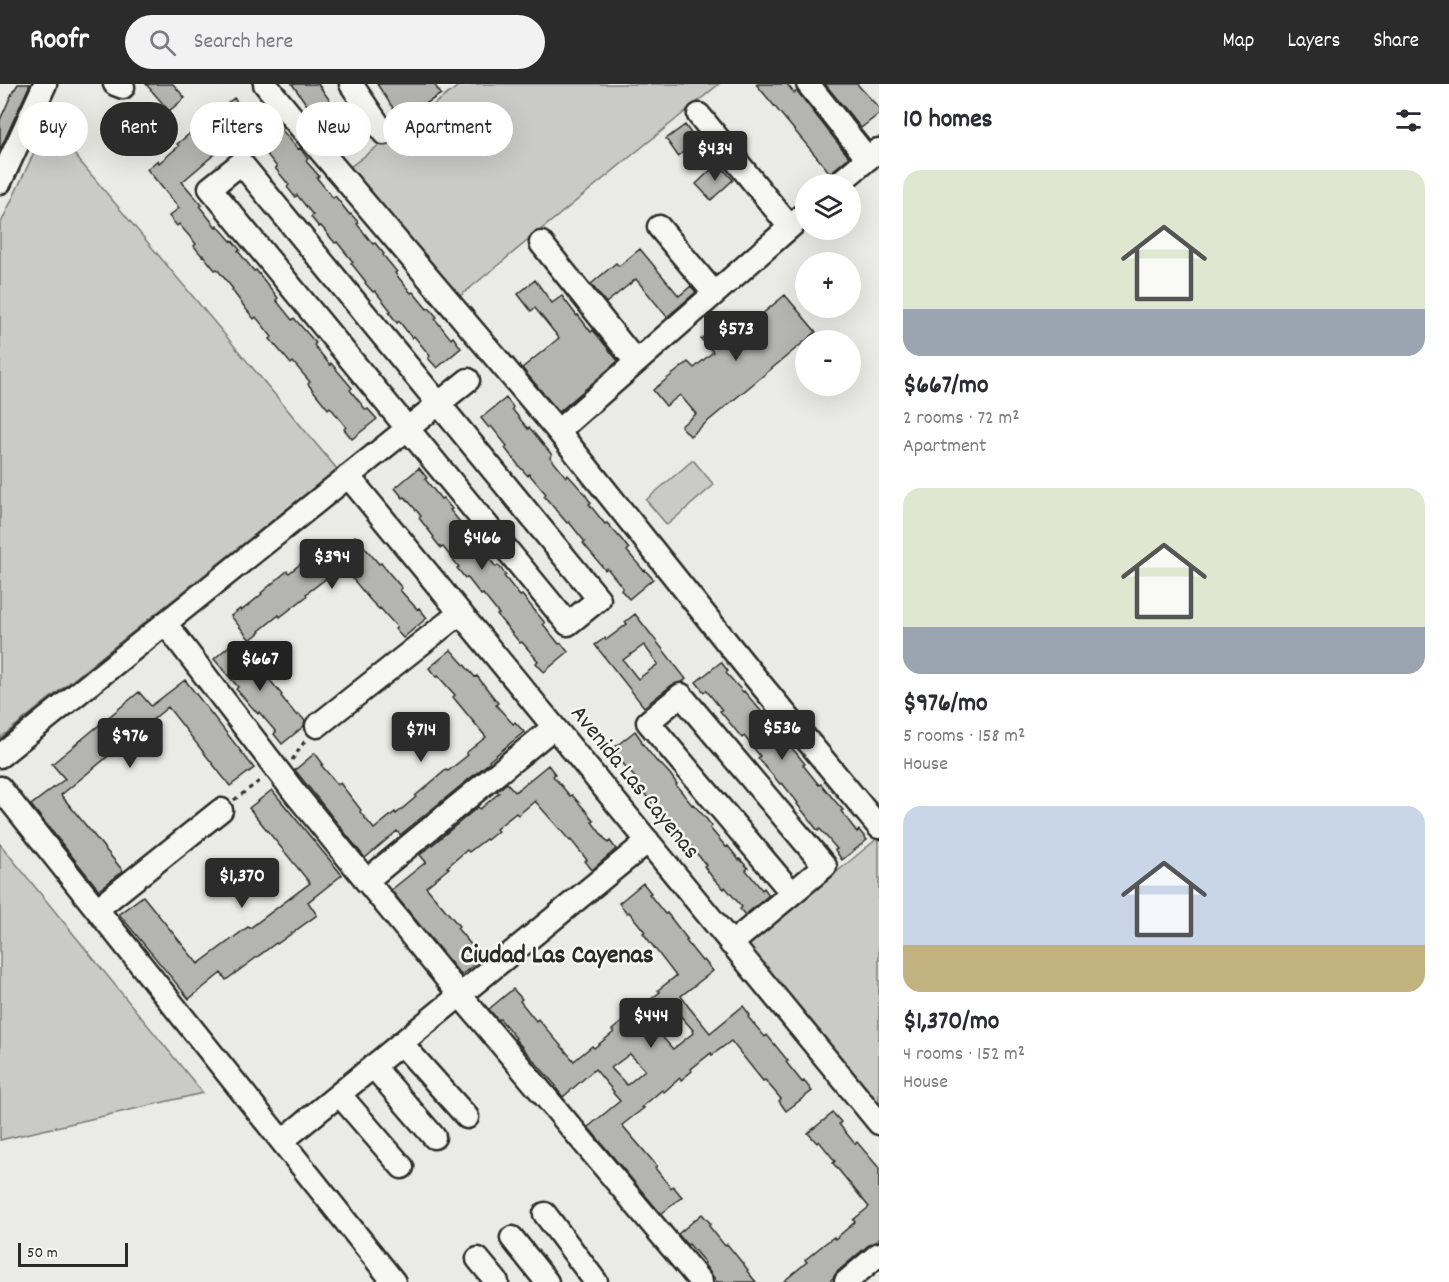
<!DOCTYPE html>
<html lang="en">
<head>
<meta charset="utf-8">
<style>
	body { margin:0; font-family:Dekko,sans-serif; background:#f2f2f3; color:#2b2b33; height:100vh; display:flex; flex-direction:column; font-size:22px; white-space:nowrap }
	* { box-sizing:border-box; margin:0 }
	p { font-size:20px; color:#7c7c81 }
	.icon { flex:none; width:33px; height:33px; fill:none; stroke:currentColor; stroke-width:2; stroke-linecap:round; stroke-linejoin:round }
	.map { position:relative; flex:1; overflow:hidden }
	.panel { display:flex; flex-direction:column; background:#fff; width:570px }
	.panel>* { flex:none }
	.guide { position:absolute; left:18px; top:18px; width:570px; height:54px; display:flex; gap:12px }
	.tools { position:absolute; left:795px; top:90px; display:grid; gap:12px }
	.tools a { display:grid; place-items:center; width:66px; height:66px; border-radius:50%; background:#fff; box-shadow:0 6px 24px #0002; font-size:30px }
	.scale { position:absolute; left:18px; bottom:15px; width:110px; box-sizing:border-box; padding-left:6px; border:3px solid #2b2b2b; border-top:0; font-size:16px; line-height:21px; white-space:nowrap; color:#2b2b2b; -webkit-text-stroke:4px #f6f6f2; paint-order:stroke }
	.price { position:absolute; translate:-50% -51px; padding:0 14px; border-radius:6px; background:#2b2b2b; color:#fff; font-size:20px; line-height:39px; filter:drop-shadow(0 2px 3px #0008) }
	.price::after { content:''; position:absolute; left:50%; top:36px; width:18px; height:14px; margin-left:-9px; background:inherit; clip-path:polygon(0 0,100% 0,50% 100%) }
	.price.selected { background:#222; color:#fff }
	ul { padding:0; list-style:none }
	li { display:grid; align-content:center; gap:12px; height:318px; padding:0 24px }
	li span { display:grid; place-items:center; height:186px; border-radius:18px; color:#555 }
	li>.icon { margin-inline-start:auto }
	span .icon { width:108px; height:108px; fill:#fffc; stroke-width:1 }
	li b { font-size:26px }
	h2 { display:flex; justify-content:space-between; align-items:center; height:72px; padding:0 24px; font-size:26px }
	.chip { padding:0 21px; border-radius:27px; background:#fff; box-shadow:0 6px 24px #0002; font-size:21px; line-height:54px }
	.chip.selected { background:#2b2b2b; color:#fff }
	header { display:flex; align-items:center; gap:36px; box-sizing:border-box; height:84px; padding:0 30px; background:#2b2b2b; color:#fff }
	header strong { font-size:28px }
	nav { display:flex; gap:33px; margin-inline-start:auto; font-size:21px }
	.search { width:420px; height:54px; background:#f2f2f3; display:flex; align-items:center; gap:15px; box-sizing:border-box; padding:0 21px; border-radius:33px; color:#7c7c81; font-size:22px }
	main { display:flex; flex:1; min-height:0 }
	.map>svg:first-child { display:block }
	.green { fill:#cacac7; stroke:#7a7a79; stroke-width:1.5 }
	.building { fill:#b4b4b1; stroke:#2b2b2b; stroke-width:1.5; fill-rule:evenodd }
	.lines { fill:none; stroke-linecap:round; stroke-linejoin:round }
	.minor-casing { stroke:#2b2b2b; stroke-width:27 }
	.path { stroke:#2b2b2b; stroke-width:3; stroke-dasharray:4.5 4.5; stroke-linecap:butt }
	.minor { stroke:#f6f6f2; stroke-width:22 }
	.labels { text-anchor:middle; dominant-baseline:central; stroke-width:5; stroke-linejoin:round; paint-order:stroke }
	.street-label { font-size:24px; fill:#2b2b2b; stroke:#f6f6f2 }
	.neighbourhood-label { font-size:26px; font-weight:bold; fill:#2b2b2b; stroke:#f6f6f2 }
</style>
</head>
<body>
<header>
<strong>Roofr</strong>
<div class="search"><svg class="icon" aria-label="search" viewBox="0 0 24 24"><circle cx="10" cy="10" r="6"/><path d="M15 15l6 6"/></svg>Search here</div>
<nav><a>Map</a><a>Layers</a><a>Share</a></nav>
</header>
<main>
<div class="map">
<svg width="879" height="1198" viewBox="0 0 879 1198">
	<rect width="100%" height="100%" fill="#eaeae6"/>
	<filter id="ink" filterUnits="userSpaceOnUse"><feTurbulence type="fractalNoise" baseFrequency=".0167" numOctaves="2"/><feDisplacementMap in="SourceGraphic" scale="12" xChannelSelector="R" yChannelSelector="G"/><feConvolveMatrix kernelMatrix="1 2 1 2 8 2 1 2 1" color-interpolation-filters="sRGB"/></filter>
	<g filter="url(#ink)">
		<path class="green" d="M461,0h258l-260,213 -109,-130z
			M48,39l289,346 -337,269v-513z
			M693,376l21,25 -47,40 -21,-25z
			M879,753v269l-132,-160z
			M0,760l203,249 -203,47z"/>
		<path class="building" d="M18,0h12l-30,66v-30l14,-31h1z
			M146,0h27l12,14 -16,13z
			M292,0h26l15,21 3,-3 26,36 -17,13 -30,-42 -3,3z
			M377,0h57l7,10 -40,26z
			M756,0h31l7,9 3,-2 51,65v2l-18,15z
			M825,0h32l22,24v6l-18,14z
			M234,14l27,33 15,-12 8,9 -2,2 16,19 2,-1 8,11 -2,2 13,15 -2,2 16,20 2,-2 15,19 1,-1 8,9 -2,1 16,20 2,-1 9,11 -1,1 14,17 -2,1 16,20 2,-1 14,17 2,-1 8,9 -2,2 16,20 2,-2 8,11 -24,20 -9,-10 2,-2 -16,-20 -2,2 -13,-17 -2,2 -8,-11 2,-1 -16,-20 -2,1 -8,-9 1,-1 -15,-19 2,-1 -16,-20 -2,1 -14,-17 -2,1 -8,-10 2,-2 -16,-20 -2,2 -8,-10 2,-2 -14,-17 2,-1 -16,-20 -2,2 -16,-21 -20,16 1,2 -42,36 20,23 -2,2 16,20 1,-2 14,16 1,-1 8,10 -2,1 16,20 2,-1 22,28 -2,2 16,20 2,-2 14,16 8,9 -2,2 16,20 1,-2 21,25 -2,2 16,20 2,-1 9,10 -25,20 -8,-10 2,-2 -16,-20 -2,2 -20,-25 2,-2 -17,-20 -2,2 -21,-25 2,-2 -16,-20 -2,2 -8,-10 -14,-19 1,-1 -16,-20 -2,1 -12,-15 -1,1 -8,-10 2,-2 -17,-20 -2,2 -8,-10 10,-8 -32,-39 11,-9 1,3 20,-17 -2,-2 27,-22 2,2 20,-16 -2,-2z
			M685,41l12,17 -19,14 -12,-17z
			M718,79l15,17 -22,20 -15,-16z
			M640,165l39,47 12,-10 5,6 -29,25 -31,-38 -30,24 -15,-19 25,-21 3,3z
			M535,196l17,23 10,-7 15,20 1,-1 13,17 2,-2 25,31 -59,51 -37,-44 37,-30 -24,-30 -4,3 -13,-17z
			M785,211l31,37 -126,104 -9,-10 15,-12 -16,-19 -14,11 -13,-16 35,-28 6,6 19,-16 -12,-13 14,-12 10,12 28,-23 3,3z
			M506,314l7,9 -1,2 16,20 1,-2 9,11 14,17 -2,2 16,20 2,-2 16,18 7,10 -2,1 16,20 2,-1 15,17 7,9 -2,2 17,20 1,-1 8,9 -24,20 -8,-9 2,-2 -16,-20 -2,2 -22,-27 2,-1 -16,-20 -2,1 -23,-27 2,-2 -17,-20 -1,2 -9,-10 -14,-18 2,-2 -16,-20 -2,2 -8,-10z
			M419,384l8,10 -2,1 16,20 2,-1 9,11 -2,1 15,18 -2,1 16,20 2,-1 15,19 2,-2 8,10 -2,1 16,20 2,-1 23,28 -2,1 16,20 2,-1 7,9 -24,20 -8,-9 2,-2 -16,-19 -2,1 -23,-28 2,-1 -16,-20 -2,1 -14,-18 -2,1 -8,-10 2,-1 -16,-20 -2,1 -8,-10 1,-1 -15,-19 2,-2 -16,-19 -2,1 -8,-10z
			M355,452l24,28 2,-1 9,11 12,14 -2,2 17,19 2,-1 8,10 -24,20 -8,-9 2,-2 -17,-19 -1,1 -8,-8 -28,-34 -15,13 -1,-2 -21,16 1,2 -27,21 -1,-2 -20,16 1,1 -10,8 -19,-24 9,-7 1,2 21,-17 -1,-1 26,-22 2,2 20,-16 -2,-1 11,-8 9,12z
			M635,530l51,65 -4,3 -10,3 -28,22 -49,-62 10,-7 1,2 21,-16 -2,-2zM644,561l14,19 -20,15 -15,-19z
			M236,556l8,10 -2,1 16,19 2,-2 18,22 4,5 -1,1 16,20 2,-2 6,7 -1,5 -22,18 -8,-10 2,-2 -17,-20 -1,2 -22,-25 2,-2 -24,-28z
			M451,566l24,27 2,-1 21,27 -2,2 17,19 2,-2 9,10 -35,29 1,1 -90,73 -3,-4 -32,27 -70,-88 20,-17 8,11 -2,1 17,20 2,-2 21,27 -1,2 14,17 21,-17 1,2 20,-17 -1,-1 31,-26 2,1 20,-16 -2,-2 20,-16 -33,-40 2,-2 -17,-19 -2,1 -7,-9z
			M721,578l7,9 -2,2 17,19 1,-1 22,26 -2,2 17,20 1,-2 15,17 8,10 -2,1 16,20 2,-1 14,17 8,9 -2,1 16,21 2,-2 8,10 -25,20 -7,-10 2,-1 -17,-20 -2,2 -13,-17 -8,-10 1,-1 -16,-20 -2,1 -22,-26 2,-2 -16,-20 -2,2 -22,-27 2,-1 -16,-20 -2,2 -8,-10z
			M185,596l69,88 -24,18 -62,-79 -107,88 62,76 -24,19 -68,-85 34,-26 -13,-15 87,-72 12,14z
			M635,647l7,10 -1,1 16,20 1,-1 12,13 7,10 -1,1 16,20 1,-1 11,12 8,10 -2,2 16,19 2,-1 11,14 1,-1 8,9 -2,2 16,20 2,-2 5,7 -24,20 -5,-6 2,-2 -17,-20 -1,2 -12,-12 -8,-11 2,-1 -16,-20 -2,1 -10,-11 -8,-11 1,-1 -16,-20 -2,1 -19,-23 2,-2 -16,-19 -2,1 -8,-10z
			M548,681l7,9 -2,2 17,20 2,-1 14,16 8,10 -2,1 16,21 2,-2 6,8 -24,21 -7,-9 2,-1 -16,-20 -1,1 -35,-40 -17,14 -2,-2 -20,16 2,2 -11,9 -1,-1 -17,13 -2,-2 -20,17 2,1 -23,19 33,39 -2,2 16,19 2,-1 9,11 -23,18 -70,-85 35,-28 -6,-7 58,-48 2,2 19,-16 -2,-2 10,-8 8,9z
			M272,706l70,85 -34,27 9,13 -40,29 -1,-1 -50,37 -5,-7 -32,26 -70,-85 24,-18 55,68 50,-37 2,1 60,-45 -61,-75z
			M643,799l8,10 -2,1 16,20 2,-1 21,27 -2,1 16,20 2,-1 9,11 -32,25 7,10 22,27 33,-27 7,9 -2,2 17,20 2,-2 21,26 -2,1 16,20 2,-1 8,10 -26,20 -7,-10 2,-2 -16,-19 -2,1 -32,-40 -19,14 -1,-2 -20,16 1,2 -11,9 -1,-2 -16,14 -2,-2 -20,17 2,1 -22,17 35,41 -2,2 16,20 2,-2 9,11 -21,17 -73,-87 32,-26 -7,-8 1,-1 -19,-23 -32,28 -8,-10 1,-1 -41,-47 1,-1 -16,-19 -2,1 -9,-11 24,-20 9,10 -2,2 16,20 2,-2 36,42 18,-15 2,2 20,-16 -2,-2 17,-14 -1,-2 10,-8 2,2 20,-16 -2,-2 18,-14 -33,-43 2,-1 -16,-20 -2,1 -8,-10zM677,928l16,18 -1,1 1,2 -20,16 -16,-18 2,-1 -1,-2zM630,970l15,16 -18,15 -16,-17z
			M833,1029l8,9 -2,2 16,20 2,-2 22,26v73l-9,3 -33,28 -4,6 -4,4h-46l24,-20 -2,-2 18,-15 11,-8 1,2 20,-17 -2,-2 16,-13 -36,-44 2,-2 -16,-20 -2,2 -9,-10z
			M702,1130l9,10 -2,2 16,20 2,-2 21,26 -1,1 9,11h-39l-13,-18 1,-1 -16,-19 -2,1 -9,-11z"/>
		<g class="lines">
			<g class="minor-casing">
				<path id="minor" d="M115,0l8,3
					M265,0l32,39 261,308 191,239 130,157
					M351,0l33,49
					M808,0l60,75
					M699,31l91,112
					M241,79l358,436 -31,25 -358,-436z
					M0,98l45,-98
					M838,100l40,-34
					M659,143l55,66
					M541,159l95,119
					M558,347l248,-218
					M348,392l531,647
					M165,539l130,170 165,202 241,287
					M317,642l143,-113
					M0,672l468,-376
					M0,704l394,494
					M366,797l188,-154
					M97,825l124,-99
					M731,860l94,-78 -144,-171 -33,27 144,171
					M401,959l66,74
					M373,982l61,71
					M339,1010l63,73
					M282,1057l366,-300
					M545,1130l51,68
					M512,1154l35,44
					M478,1175l19,23
					M846,1198l33,-28"/>
			</g>
			<path class="path" d="M292,676l15,-22
				M234,716l28,-21"/>
			<use href="#minor" class="minor"/>
		</g>
	</g>
	<g class="labels">
		<g class="street-label">
			<text transform="translate(634 699) rotate(51)">Avenida Las Cayenas</text>
		</g>
		<g class="neighbourhood-label">
			<text x="557" y="872">Ciudad Las Cayenas</text>
		</g>
	</g>
</svg>
<div class="tools">
<a><svg class="icon" aria-label="layers" viewBox="0 0 24 24"><path d="M12 4l9 5-9 5-9-5zM3 14l9 5 9-5"/></svg></a>
<a>+</a>
<a>−</a>
</div>
<div class="scale">50 m</div>
<b class="price" style="left:715px;top:98px">$434</b>
<b class="price" style="left:736px;top:278px">$573</b>
<b class="price" style="left:482px;top:487px">$466</b>
<b class="price" style="left:332px;top:506px">$394</b>
<b class="price selected" style="left:260px;top:608px">$667</b>
<b class="price" style="left:782px;top:677px">$536</b>
<b class="price" style="left:421px;top:679px">$714</b>
<b class="price" style="left:130px;top:685px">$976</b>
<b class="price" style="left:242px;top:825px">$1,370</b>
<b class="price" style="left:651px;top:965px">$444</b>
<div class="guide">
<a class="chip">Buy</a>
<a class="chip selected">Rent</a>
<a class="chip">Filters</a>
<a class="chip">New</a>
<a class="chip">Apartment</a>
</div>
</div>
<section class="panel">
<h2>10 homes<svg class="icon" aria-label="filters" viewBox="0 0 24 24"><path d="M4 7h16M4 17h16"/><circle cx="9" cy="7" r="2"/><circle cx="15" cy="17" r="2"/></svg></h2>
<ul>
<li><span style="background:linear-gradient(#dfe7d0 75%,#9aa5b1 0)"><svg class="icon" aria-label="home" viewBox="0 0 24 24"><path d="M3 11l9-7 9 7M6 9v11h12V9"/></svg></span><div><b>$667/mo</b><p>2 rooms · 72 m²</p><p>Apartment</p></div></li>
<li><span style="background:linear-gradient(#dfe7d0 75%,#9aa5b1 0)"><svg class="icon" aria-label="home" viewBox="0 0 24 24"><path d="M3 11l9-7 9 7M6 9v11h12V9"/></svg></span><div><b>$976/mo</b><p>5 rooms · 158 m²</p><p>House</p></div></li>
<li><span style="background:linear-gradient(#c9d6e8 75%,#c2b280 0)"><svg class="icon" aria-label="home" viewBox="0 0 24 24"><path d="M3 11l9-7 9 7M6 9v11h12V9"/></svg></span><div><b>$1,370/mo</b><p>4 rooms · 152 m²</p><p>House</p></div></li>
</ul>
</section>
</main>
</body>
</html>
